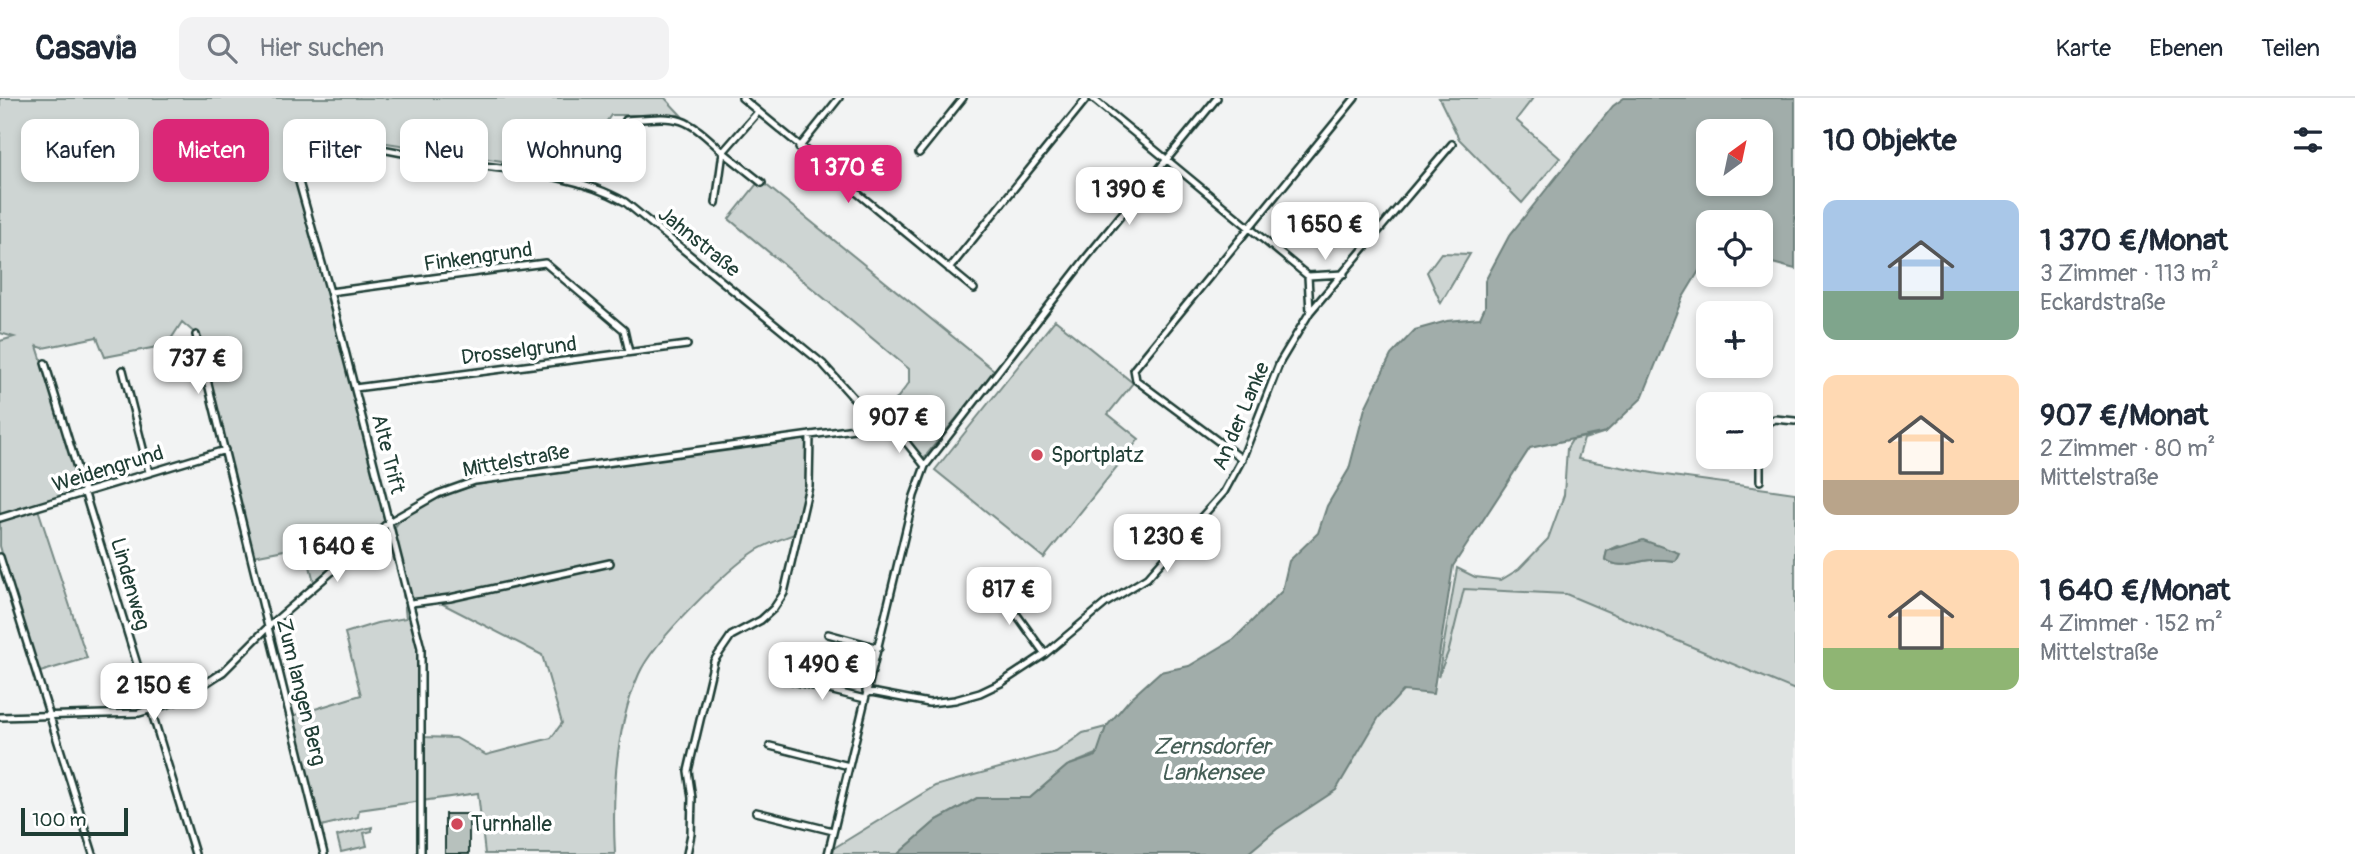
<!DOCTYPE html>
<html lang="de">
<head>
<meta charset="utf-8">
<style>
	body { margin:0; font-family:Pangolin,sans-serif; background:#f2f2f3; color:#1f2937; height:100vh; display:flex; flex-direction:column; font-size:26px; white-space:nowrap }
	* { box-sizing:border-box; margin:0 }
	p { font-size:23px; color:#747a83 }
	.icon { flex:none; width:38px; height:38px; fill:none; stroke:currentColor; stroke-width:2; stroke-linecap:round; stroke-linejoin:round }
	.map { position:relative; flex:1; overflow:hidden }
	.details { display:flex; flex-direction:column; background:#fff; width:560px }
	.details>* { flex:none }
	.hud { position:absolute; left:21px; top:21px; width:665px; height:63px; display:flex; gap:14px }
	.needle { width:46px; rotate:33deg }
	.fabs { position:absolute; left:1696px; top:21px; display:grid; gap:14px }
	.fabs a { display:grid; place-items:center; width:77px; height:77px; border-radius:14px; background:#fff; box-shadow:0 4px 10px #0003; font-size:35px }
	.scale { position:absolute; left:21px; bottom:18px; width:107px; box-sizing:border-box; padding-left:7px; border:4px solid #1f3d34; border-top:0; font-size:19px; line-height:24px; white-space:nowrap; color:#1f3d34; -webkit-text-stroke:5px #fff; paint-order:stroke }
	.price { position:absolute; translate:-50% -60px; padding:0 16px; border-radius:14px; background:#fff; color:#222; font-size:23px; line-height:46px; filter:drop-shadow(0 2px 4px #0008) }
	.price::after { content:''; position:absolute; left:50%; top:42px; width:21px; height:16px; margin-left:-10px; background:inherit; clip-path:polygon(0 0,100% 0,50% 100%) }
	.price.selected { background:#db2777; color:#fff }
	ul { padding:0; list-style:none }
	li { display:flex; align-items:center; gap:21px; height:175px; padding:0 28px }
	li span { display:grid; place-items:center; flex:none; width:196px; height:140px; border-radius:14px; color:#555 }
	li>.icon { margin-inline-start:auto }
	span .icon { width:84px; height:84px; fill:#fffc; stroke-width:1 }
	li b { font-size:30px }
	h2 { display:flex; justify-content:space-between; align-items:center; height:84px; padding:0 28px; font-size:30px }
	.chip { padding:0 24px; border-radius:14px; background:#fff; box-shadow:0 4px 10px #0003; font-size:24px; line-height:63px }
	.chip.selected { background:#db2777; color:#fff }
	header { display:flex; align-items:center; gap:42px; box-sizing:border-box; height:98px; padding:0 35px; background:#fff; border-bottom:2px solid #e0e1e3 }
	header strong { font-size:33px }
	nav { display:flex; gap:38px; margin-inline-start:auto; font-size:24px }
	.search { width:490px; height:63px; background:#f2f2f3; display:flex; align-items:center; gap:18px; box-sizing:border-box; padding:0 24px; border-radius:14px; color:#747a83; font-size:26px }
	main { display:flex; flex:1; min-height:0 }
	.map>svg:first-child { display:block }
	.built { fill:#e0e4e3 }
	.green { fill:#ced5d3; stroke:#768984; stroke-width:2; fill-rule:evenodd }
	.water { fill:#a1adaa; stroke:#6d807b; stroke-width:2; fill-rule:evenodd }
	.building { fill:#b7c1bd; stroke:#1f3d34; stroke-width:2 }
	.lines { fill:none; stroke-linecap:round; stroke-linejoin:round }
	.minor-casing { stroke:#1f3d34; stroke-width:10 }
	.minor { stroke:#fff; stroke-width:5 }
	.poi-dot { fill:#d1495b; stroke:#fff; stroke-width:2.5 }
	.labels { text-anchor:middle; dominant-baseline:central; stroke-width:7; stroke-linejoin:round; paint-order:stroke }
	.street-label { font-size:21px; fill:#1f3d34; stroke:#fff }
	.poi-label { font-size:21px; fill:#1f3d34; stroke:#fff; text-anchor:start }
	.water-label { font-size:23px; font-style:italic; fill:#465f57; stroke:#fff }
</style>
</head>
<body>
<header>
<strong>Casavia</strong>
<div class="search"><svg class="icon" aria-label="search" viewBox="0 0 24 24"><circle cx="10" cy="10" r="6"/><path d="M15 15l6 6"/></svg>Hier suchen</div>
<nav><a>Karte</a><a>Ebenen</a><a>Teilen</a></nav>
</header>
<main>
<div class="map">
<svg width="1795" height="756" viewBox="0 0 1795 756">
	<rect width="100%" height="100%" fill="#f2f3f3"/>
	<filter id="ink" filterUnits="userSpaceOnUse"><feTurbulence type="fractalNoise" baseFrequency=".0143" numOctaves="2"/><feDisplacementMap in="SourceGraphic" scale="14" xChannelSelector="R" yChannelSelector="G"/><feConvolveMatrix kernelMatrix="1 2 1 2 8 2 1 2 1" color-interpolation-filters="sRGB"/></filter>
	<g filter="url(#ink)">
		<path class="built" d="M1463,491l103,5 229,96v164h-548l30,-25 59,-39 43,-73 24,-26 30,2 16,-43z"/>
		<path class="green" d="M0,0h665l16,17h-70l-39,57 -185,-29 -73,-7 -23,5 -1,9 21,71 74,295 -1,6 -70,60 -9,-36 -52,10 -56,-221 -15,-13 -15,23 -62,12 -8,-20 -54,11 -6,-2 46,143 -83,27v-175l14,-4 -14,-4z
			M1439,0h94l-17,22 44,38 -38,45 -63,-64z
			M760,82l235,191 -71,87 -43,-39 28,-36v-14l-180,-150z
			M1441,155l29,1 -29,49 -14,-31z
			M1055,222l78,63 -25,31 31,25 -95,119 -109,-88z
			M1606,334l-22,7 -6,20 80,15 137,19v197l-229,-96 -102,-5 -15,61 -11,27 19,-109 18,9 26,3 18,-11 29,-30 16,-44 3,-47 5,-8zM1618,448l57,15c-8,-1 -17,-2 -24,-1 -17,1 -30,11 -46,-1l2,-8z
			M808,340l-1,48 -10,47c-13,5 -28,10 -40,17 -30,19 -104,92 -118,124 -24,54 -27,122 -24,180h-130l-7,-61 -119,17 -1,7 -37,9 -29,-110 69,-21 -16,-62 32,-10 29,-5 -11,-91c14,-21 57,-34 80,-42zM435,502l107,55 20,68 -11,15 -65,17 -30,-17 -32,-1v-90l-10,-42z
			M38,411l49,149 -50,15 -37,-127v-25z
			M1106,629l-7,26 -32,13 -37,32h-53l-40,22 -39,34h-65l1,-6 101,-62 121,-34 27,-19z
			M372,729v4l-8,2 3,13 -26,6 -4,-16z"/>
		<path class="water" d="M1624,0h171v171l-34,-9 -1,-38h-52v34l-26,43 -40,99 -36,34 -76,16 -77,118 -20,128 -30,-3 -24,26 -43,73 -59,39 -30,25h-349l39,-34 40,-22h53l37,-32 29,-10 10,-29 24,-28 30,-27 29,-6 45,-27 48,-48 7,-30 29,-28 9,-27 22,-37 16,-61 26,-53 24,-25 32,-9 33,-3 5,-11v-26l24,-45 104,-130zM1708,33h52v53h-52z
			M1643,442l36,13 -4,8c-8,-1 -16,-2 -24,-1 -17,1 -30,11 -46,-1l2,-8z"/>
		<path class="building" d="M445,716h24v40h-24z"/>
		<g class="lines">
			<g class="minor-casing">
				<path id="minor" d="M742,0l232,191
					M1092,0l216,178 2,36
					M758,14l-35,40 39,31
					M626,22c54,-4 57,-6 97,32l-7,51
					M799,50l40,-50
					M919,55l44,-55
					M949,171l138,-171
					M1308,178l36,-2
					M330,194l215,-29 79,67 5,22
					M196,237l128,519
					M45,265l150,491
					M123,272l26,102
					M355,290l332,-43
					M1760,358l5,-32 10,-5 20,2
					M1242,361l-106,-79 -2,-11 221,-271
					M1760,383v-24
					M0,420l225,-68
					M0,459l93,297
					M987,488l25,22 33,46
					M411,505l39,-5 160,-35
					M828,536l51,14
					M785,581l80,20
					M866,593l63,12 26,-3 25,-7 21,-10 44,-29 61,-51 41,-25 77,-86 18,-33 38,-97 30,-50 142,-168
					M0,619l139,-4 39,-12 45,-29 45,-45 121,-105 49,-28 37,-13 409,-56
					M770,648l79,20
					M756,714l77,19
					M421,756v-206l-91,-356 -40,-142 15,-7 22,-3c42,6 84,15 127,22 56,8 120,11 171,40l198,162 35,39 44,34 23,29
					M687,756l4,-20 1,-36 -4,-27 26,-110 17,-25 30,-16 13,-12 10,-15 25,-107 1,-51
					M828,756l86,-358 11,-30 161,-208 131,-160"/>
			</g>
			<use href="#minor" class="minor"/>
		</g>
	</g>
	<g class="poi-dot">
		<circle cx="1037" cy="357" r="7"/>
		<circle cx="457" cy="726" r="7"/>
	</g>
	<g class="labels">
		<g class="street-label">
			<text transform="translate(699 144) rotate(39)">Jahnstraße</text>
			<text transform="translate(478 159) rotate(-8)">Finkengrund</text>
			<text transform="translate(519 253) rotate(-7)">Drosselgrund</text>
			<text transform="translate(1241 318) rotate(-67)">An der Lanke</text>
			<text transform="translate(388 356) rotate(76)">Alte Trift</text>
			<text transform="translate(516 363) rotate(-10)">Mittelstraße</text>
			<text transform="translate(108 371) rotate(-17)">Weidengrund</text>
			<text transform="translate(130 486) rotate(74)">Lindenweg</text>
			<text transform="translate(301 594) rotate(76)">Zum langen Berg</text>
		</g>
		<g class="poi-label">
			<text x="1051" y="357">Sportplatz</text>
			<text x="471" y="726">Turnhalle</text>
		</g>
		<g class="water-label">
			<text x="1212" y="648">Zernsdorfer<tspan x="1212" dy="26">Lankensee</tspan></text>
		</g>
	</g>
</svg>
<div class="fabs">
<a><svg class="needle" viewBox="-14 -14 28 28"><path d="M0-13l5 13h-10z" fill="#e53935"/><path d="M0 13l5-13h-10z" fill="#747a83"/></svg></a>
<a><svg class="icon" aria-label="locate" viewBox="0 0 24 24"><circle cx="12" cy="12" r="6"/><path d="M12 2v4M12 18v4M2 12h4M18 12h4"/></svg></a>
<a>+</a>
<a>−</a>
</div>
<div class="scale">100 m</div>
<b class="price selected" style="left:848px;top:107px">1 370 €</b>
<b class="price" style="left:1129px;top:129px">1 390 €</b>
<b class="price" style="left:1325px;top:164px">1 650 €</b>
<b class="price" style="left:198px;top:298px">737 €</b>
<b class="price" style="left:899px;top:357px">907 €</b>
<b class="price" style="left:1167px;top:476px">1 230 €</b>
<b class="price" style="left:337px;top:486px">1 640 €</b>
<b class="price" style="left:1009px;top:529px">817 €</b>
<b class="price" style="left:822px;top:604px">1 490 €</b>
<b class="price" style="left:154px;top:625px">2 150 €</b>
<div class="hud">
<a class="chip">Kaufen</a>
<a class="chip selected">Mieten</a>
<a class="chip">Filter</a>
<a class="chip">Neu</a>
<a class="chip">Wohnung</a>
</div>
</div>
<section class="details">
<h2>10 Objekte<svg class="icon" aria-label="filters" viewBox="0 0 24 24"><path d="M4 7h16M4 17h16"/><circle cx="9" cy="7" r="2"/><circle cx="15" cy="17" r="2"/></svg></h2>
<ul>
<li><span style="background:linear-gradient(#a9c7e8 65%,#7fa58c 0)"><svg class="icon" aria-label="home" viewBox="0 0 24 24"><path d="M3 11l9-7 9 7M6 9v11h12V9"/></svg></span><div><b>1 370 €/Monat</b><p>3 Zimmer · 113 m²</p><p>Eckardstraße</p></div></li>
<li><span style="background:linear-gradient(#ffd9b3 75%,#b9a48a 0)"><svg class="icon" aria-label="home" viewBox="0 0 24 24"><path d="M3 11l9-7 9 7M6 9v11h12V9"/></svg></span><div><b>907 €/Monat</b><p>2 Zimmer · 80 m²</p><p>Mittelstraße</p></div></li>
<li><span style="background:linear-gradient(#ffd9b3 70%,#8fb573 0)"><svg class="icon" aria-label="home" viewBox="0 0 24 24"><path d="M3 11l9-7 9 7M6 9v11h12V9"/></svg></span><div><b>1 640 €/Monat</b><p>4 Zimmer · 152 m²</p><p>Mittelstraße</p></div></li>
</ul>
</section>
</main>
</body>
</html>
